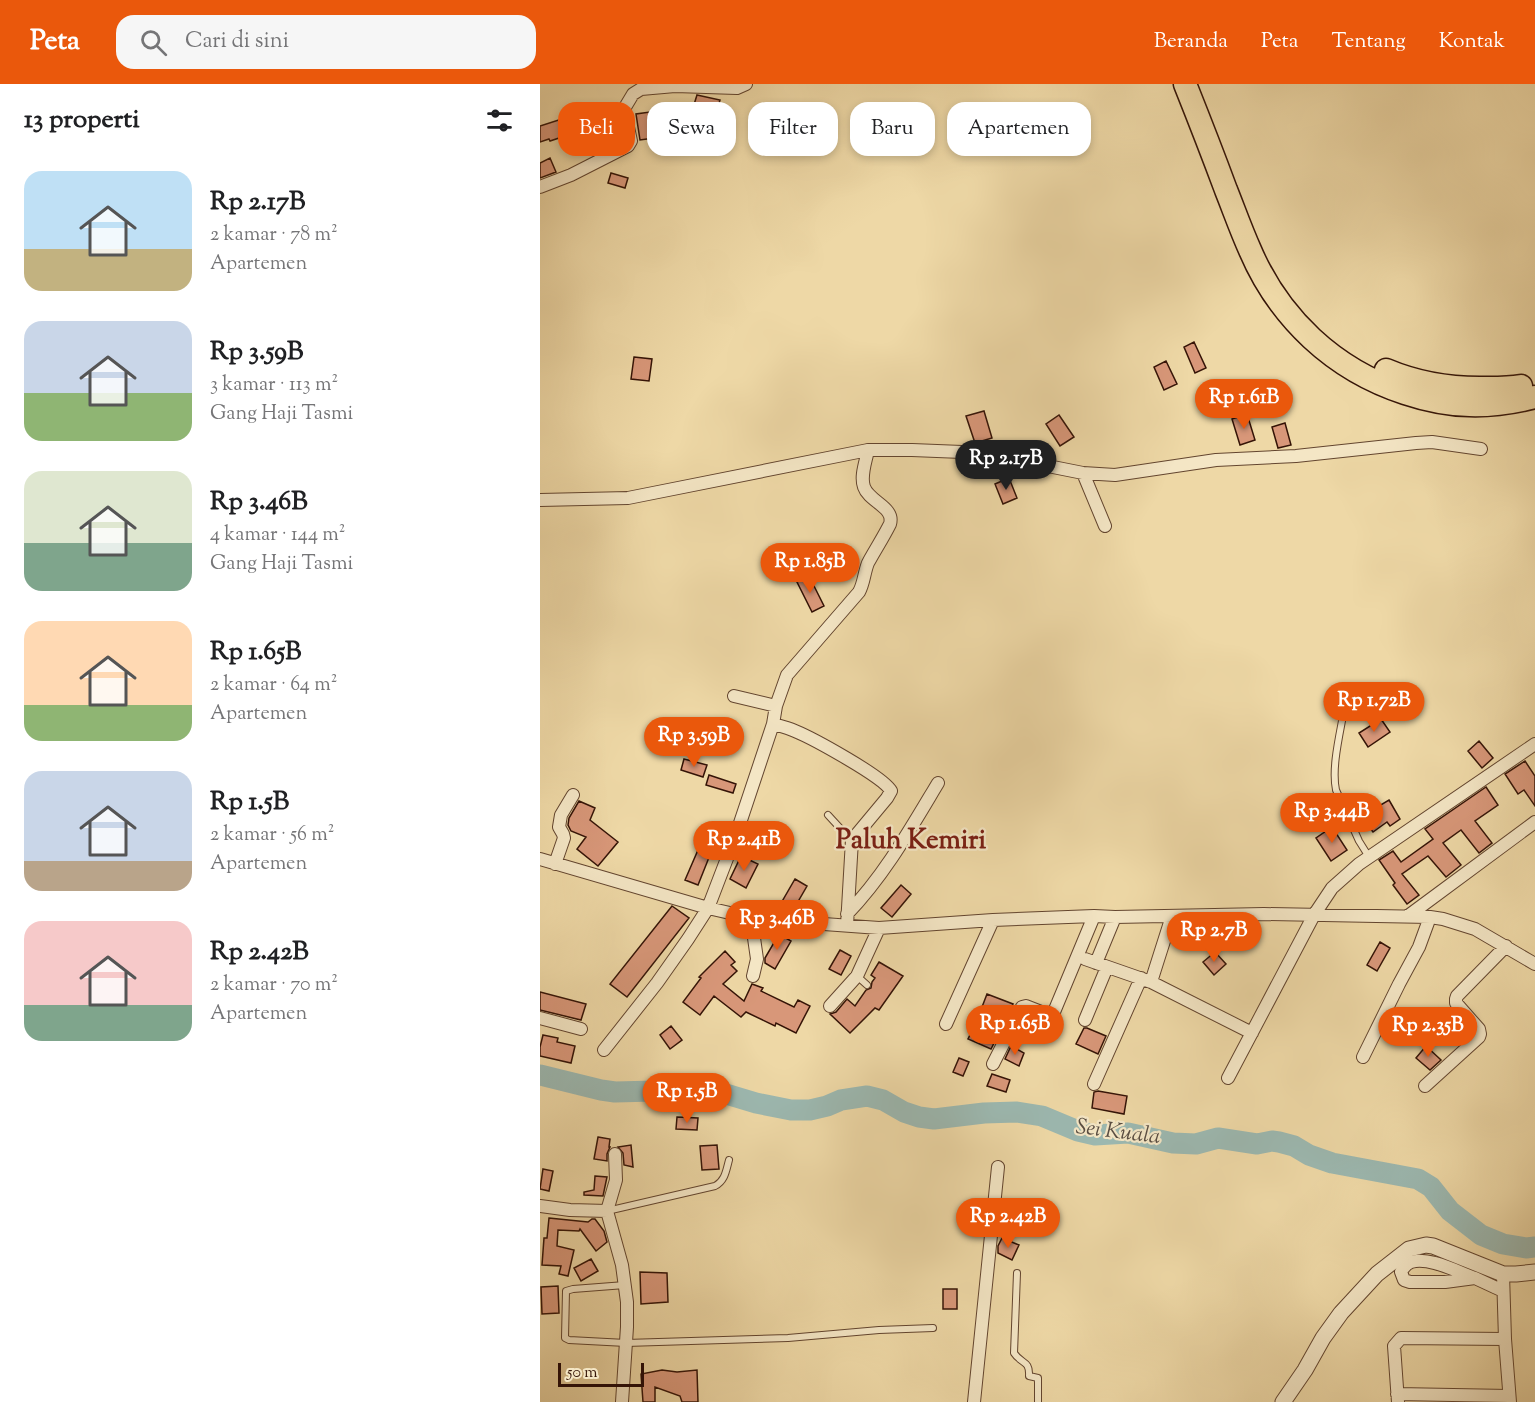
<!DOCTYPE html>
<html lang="id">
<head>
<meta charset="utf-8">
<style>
	body { margin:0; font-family:"Sorts Mill Goudy",serif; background:#f6f6f6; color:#202124; height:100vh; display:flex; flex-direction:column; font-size:22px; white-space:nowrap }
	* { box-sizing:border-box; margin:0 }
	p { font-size:20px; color:#757577 }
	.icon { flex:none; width:33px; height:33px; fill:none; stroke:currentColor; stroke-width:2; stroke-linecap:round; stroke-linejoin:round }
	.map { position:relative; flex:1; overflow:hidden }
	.panel { display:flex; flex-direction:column; background:#fff; width:540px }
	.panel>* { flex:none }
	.hud { position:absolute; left:18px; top:18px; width:570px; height:54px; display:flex; gap:12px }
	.scale { position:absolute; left:18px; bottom:15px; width:86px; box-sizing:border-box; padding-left:6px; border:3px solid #351407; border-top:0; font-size:16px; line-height:21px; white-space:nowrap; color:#351407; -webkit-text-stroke:4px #f4e6c5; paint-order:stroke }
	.price { position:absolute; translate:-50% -51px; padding:0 14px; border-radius:21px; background:#ea580c; color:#fff; font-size:20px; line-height:39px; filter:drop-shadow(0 2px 3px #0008) }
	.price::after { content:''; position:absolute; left:50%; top:36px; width:18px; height:14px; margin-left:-9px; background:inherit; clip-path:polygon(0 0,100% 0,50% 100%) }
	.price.selected { background:#222; color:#fff }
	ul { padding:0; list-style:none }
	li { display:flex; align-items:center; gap:18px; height:150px; padding:0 24px }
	li span { display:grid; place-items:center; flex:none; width:168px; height:120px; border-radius:18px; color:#555 }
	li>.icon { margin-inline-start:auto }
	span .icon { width:72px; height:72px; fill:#fffc; stroke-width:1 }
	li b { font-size:26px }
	h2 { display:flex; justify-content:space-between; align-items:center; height:72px; padding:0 24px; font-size:26px }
	.tag { padding:0 21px; border-radius:18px; background:#fff; box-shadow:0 3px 9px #0003; font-size:21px; line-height:54px }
	.tag.selected { background:#ea580c; color:#fff }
	header { display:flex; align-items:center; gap:36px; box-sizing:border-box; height:84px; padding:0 30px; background:#ea580c; color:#fff }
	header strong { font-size:28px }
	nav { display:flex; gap:33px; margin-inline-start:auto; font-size:21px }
	.search { width:420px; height:54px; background:#f6f6f6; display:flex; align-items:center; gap:15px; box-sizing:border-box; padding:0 21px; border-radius:18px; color:#757577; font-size:22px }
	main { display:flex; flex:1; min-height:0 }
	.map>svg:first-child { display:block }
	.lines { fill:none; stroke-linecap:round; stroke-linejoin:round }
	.river { stroke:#9cb8b0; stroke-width:21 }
	.building { fill:#d89779; stroke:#351407; stroke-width:1.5 }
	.service-casing { stroke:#63452f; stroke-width:8 }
	.minor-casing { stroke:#63452f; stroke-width:14 }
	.tertiary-casing { stroke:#63452f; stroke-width:17 }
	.motorway-casing { stroke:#351407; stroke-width:25 }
	.service { stroke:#f4e6c5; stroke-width:6 }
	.minor { stroke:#f4e6c5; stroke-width:12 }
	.tertiary { stroke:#f4e6c5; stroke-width:15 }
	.motorway { stroke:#eed8a6; stroke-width:22 }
	.labels { text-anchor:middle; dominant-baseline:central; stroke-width:4.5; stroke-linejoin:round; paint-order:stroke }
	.water-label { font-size:22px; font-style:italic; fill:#594d42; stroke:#f4e6c5 }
	.district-label { font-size:27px; font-weight:bold; fill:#7a1f14; stroke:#f4e6c5 }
</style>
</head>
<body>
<header>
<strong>Peta</strong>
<div class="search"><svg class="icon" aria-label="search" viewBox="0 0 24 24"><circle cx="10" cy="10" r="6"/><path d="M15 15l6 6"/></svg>Cari di sini</div>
<nav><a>Beranda</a><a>Peta</a><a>Tentang</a><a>Kontak</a></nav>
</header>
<main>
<section class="panel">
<h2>13 properti<svg class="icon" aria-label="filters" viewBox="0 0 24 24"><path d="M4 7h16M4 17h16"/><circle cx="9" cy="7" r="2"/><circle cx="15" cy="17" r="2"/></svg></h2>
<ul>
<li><span style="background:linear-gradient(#bfe0f5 65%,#c2b280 0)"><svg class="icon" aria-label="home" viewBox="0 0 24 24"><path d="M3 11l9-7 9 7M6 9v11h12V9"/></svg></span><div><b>Rp 2.17B</b><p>2 kamar · 78 m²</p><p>Apartemen</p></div></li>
<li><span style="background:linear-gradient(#c9d6e8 60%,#8fb573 0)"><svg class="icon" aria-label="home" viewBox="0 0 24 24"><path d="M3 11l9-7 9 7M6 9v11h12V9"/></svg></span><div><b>Rp 3.59B</b><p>3 kamar · 113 m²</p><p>Gang Haji Tasmi</p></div></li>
<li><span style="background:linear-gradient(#dfe7d0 60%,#7fa58c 0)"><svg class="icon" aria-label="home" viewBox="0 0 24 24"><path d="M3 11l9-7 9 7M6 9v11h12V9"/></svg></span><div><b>Rp 3.46B</b><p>4 kamar · 144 m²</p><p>Gang Haji Tasmi</p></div></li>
<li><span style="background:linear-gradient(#ffd9b3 70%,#8fb573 0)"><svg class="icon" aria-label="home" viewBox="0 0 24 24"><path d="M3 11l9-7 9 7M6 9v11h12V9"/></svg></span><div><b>Rp 1.65B</b><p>2 kamar · 64 m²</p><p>Apartemen</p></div></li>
<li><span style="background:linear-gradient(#c9d6e8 75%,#b9a48a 0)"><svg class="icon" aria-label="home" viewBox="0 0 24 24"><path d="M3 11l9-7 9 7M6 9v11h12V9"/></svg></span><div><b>Rp 1.5B</b><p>2 kamar · 56 m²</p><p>Apartemen</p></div></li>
<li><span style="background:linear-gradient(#f6c9c9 70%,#7fa58c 0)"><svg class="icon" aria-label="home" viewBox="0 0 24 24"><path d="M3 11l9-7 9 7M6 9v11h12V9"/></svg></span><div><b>Rp 2.42B</b><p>2 kamar · 70 m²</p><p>Apartemen</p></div></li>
</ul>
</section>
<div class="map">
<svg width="995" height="1318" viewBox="0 0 995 1318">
	<rect width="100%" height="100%" fill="#eed8a6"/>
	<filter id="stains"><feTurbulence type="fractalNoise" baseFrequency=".00333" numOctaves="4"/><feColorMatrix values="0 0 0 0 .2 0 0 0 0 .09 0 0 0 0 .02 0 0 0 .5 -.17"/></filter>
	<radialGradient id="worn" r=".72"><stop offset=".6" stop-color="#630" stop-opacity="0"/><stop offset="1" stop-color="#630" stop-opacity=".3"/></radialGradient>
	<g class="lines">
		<path class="river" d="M0,991l61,15 14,2 79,-2 22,1 40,12 35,7h19l17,-4 14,-6 26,-4 16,4 21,12 15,5 15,2 50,-6 33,-1 25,4 36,15 17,4 33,-2 45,10 23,1 22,-6 39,6 15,-3 7,1 15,4 15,9 23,8 86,16 13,8 19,24 31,24 22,9 23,4 9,-1"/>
	</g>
	<path class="building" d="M157,11l23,5 -9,30 -23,-6z
		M56,24l5,16 -51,17 -1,-2 -9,3v-16z
		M110,28l4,26 -14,2 -4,-26z
		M72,40l4,16 -15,5 -2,-8 4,-2 -3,-7z
		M10,74l6,14 -16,6v-15z
		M71,89l17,5 -3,10 -17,-5z
		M654,258l12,26 -11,5 -11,-26z
		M94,273l18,2 -3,22 -18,-2z
		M626,277l11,23 -13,6 -10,-23z
		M444,327l8,27 -17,5 -9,-27z
		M707,330l8,26 -15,5 -8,-26z
		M519,331l15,22 -14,9 -14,-22z
		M745,339l6,22 -13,3 -6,-21z
		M469,394l8,20 -14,6 -8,-20z
		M269,492l15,30 -12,6 -15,-30z
		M841,635l9,13 -22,15 -9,-14z
		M939,657l14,17 -11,10 -14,-17z
		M144,675l23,6 -4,12 -22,-7z
		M985,677l10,15v30l-11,-16 -6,4 -13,-20z
		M169,691l27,9 -3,9 -27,-8z
		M946,703l12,18 -23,16 17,22 -13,10 -18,-23 -18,13 18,22 -15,12 -18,-21 -26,18 17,21 -12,9 -14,-19 2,-2 -16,-23 14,-9 8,11 32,-23 -8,-10z
		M849,716l11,19 -10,7 -3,-4 -14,10 -17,-22 13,-9 5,8z
		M39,717l16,7 -5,12 28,22 -20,24 -21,-17 9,-12 -15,-6 -3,-6 1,-7z
		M792,743l15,23 -16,11 -15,-23z
		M158,766l12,5 -12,30 -13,-5z
		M201,772l17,8 -12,24 -16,-9z
		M255,795l12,7 -15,26 -12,-7z
		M361,801l10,9 -19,23 -11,-9z
		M132,822l17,12 -62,79 -17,-13z
		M239,850l12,7 -16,28 -10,-6v-5z
		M840,858l10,6 -13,23 -10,-6z
		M300,866l11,6 -10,19 -12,-6z
		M185,867l10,11 -4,3 6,6 -14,13 21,17 8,-17 11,4 -2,3 33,16 4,-7 12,6 -14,27 -20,-10 -1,3 -29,-14 -5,5 -27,-21 -14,19 -17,-13 18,-24 -2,-1z
		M675,868l11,12 -12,11 -11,-13z
		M339,878l24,14 -24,34 -4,-2 -25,25 -20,-19 6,-2 11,-13 8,7 11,-16 5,-2 1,-6 3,-4 -4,-3z
		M0,908l46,12 -5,16 -41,-10z
		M447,910l26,10 -6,13 -25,-10z
		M435,941l22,9 -2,5h1l-5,10 -23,-10z
		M131,942l11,14 -12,9 -10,-14z
		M544,944h3l19,8 -8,18 -22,-10z
		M3,951l15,3 -1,4 18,4 -4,17 -31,-7v-9z
		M471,962l13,7 -5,13 -14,-7z
		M886,962l15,14 -11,10 -14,-12z
		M419,974l10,4 -6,14 -10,-4z
		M452,990l18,6 -4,12 -19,-6z
		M558,1007l29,5 -3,18 -32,-6 2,-16z
		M137,1033l21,1 -1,12 -21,-1z
		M58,1053l12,2 -1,8h1l-3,7v7l-13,-2z
		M91,1061l2,22 -9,-2 -1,-12 -5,-6z
		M177,1061l2,24 -17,1 -2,-24z
		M3,1085l10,2 -4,20 -9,-2z
		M55,1092l12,1 -4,19 -19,-1v-3l10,-2z
		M9,1134l39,4 4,-3h3l9,12 3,11 -11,9 -16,-22 -1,2 -21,-1 -1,16 17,4 -6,26 -9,-2 2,-8 -19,-1 2,-27h3z
		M462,1154l17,7 -7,15 -14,-7v-7z
		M51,1175l7,12 -17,10 -7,-13z
		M100,1188l27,1 1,29 -27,2z
		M18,1202l1,27 -17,1 -1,-27z
		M403,1205h14v20h-14z
		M122,1286l15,2 20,-2 1,32h-16l-2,-6 -25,-9v15h-12l-2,-28z"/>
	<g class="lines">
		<g class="service-casing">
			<path id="service" d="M805,620c-4,26 -14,62 -9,86l23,51 10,16
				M288,731l23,25
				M317,892l10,9
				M67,1127l108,-25c10,-5 11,-15 14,-26
				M477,1189l-3,80c7,11 16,7 15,23l9,2v24
				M85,1201l-52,4 -7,2 -1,47 4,2 57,3 162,-5 91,-8 54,-2"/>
		</g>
		<g class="minor-casing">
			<path id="minor" d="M0,103l31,-12 57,-29 3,-5 -7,-32 9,-15 8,-5 34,-3 62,2 9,-4
				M543,389l22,53
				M0,416l88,-2 240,-48h44l50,2 51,7 70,14 32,2 101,-15 80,-4 120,-13 16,-1 49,7
				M194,612l42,10
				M233,640c7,2 15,4 22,7 17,7 89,46 96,60l-4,7 -35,42 -5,85
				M0,775l168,49 48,11 123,9 114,-8 101,-4 21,1 149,-3 166,3 13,2 32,10 60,35
				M15,780l9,-26 -1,-4 -4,-7 2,-12 12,-20
				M307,830c37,-38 64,-86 91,-131
				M868,832l127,-94
				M545,875l66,23 101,51
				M556,879l19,-46
				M213,892l4,-17 -3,-21 2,-19
				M611,898l21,-66
				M290,922l27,-30 22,-48
				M0,934l41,11
				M545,936l22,-53
				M406,940l47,-104
				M64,966l53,-67 31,-44 20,-31 28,-73 37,-111 3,-18 11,-31 72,-83c5,-9 5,-19 9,-29 7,-13 15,-25 22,-39 5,-17 -21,-22 -26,-37 -4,-11 2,-26 4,-37
				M823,973l36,-73 20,-37 11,-30
				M453,980l29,-57 4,-1 23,9 5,-3 40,-96
				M688,994l86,-163 18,-27 27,-24 176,-120
				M554,1000l47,-106
				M885,1002l54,-49 1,-3 -1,-5 -23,-26v-4l1,-3 49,-50
				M75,1070l1,26 -9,31 15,54 5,37v25l-5,75
				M0,1122l30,4 37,1
				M963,1190l2,65 5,63
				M935,1194c-17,-6 -47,-22 -64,-16 -5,2 -8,6 -10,10l3,8 6,2h35l30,-4 28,13
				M857,1310l112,2
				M434,1318l24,-235
				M858,1318l-4,-56 7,-8 104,1"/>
		</g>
		<g class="tertiary-casing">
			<path id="tertiary" d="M743,1318l22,-32 18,-32 18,-25 36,-39 32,-25 17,-4 7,1 70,28h13l19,-2"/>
		</g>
		<g class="motorway-casing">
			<path id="motorway" d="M645,0c14,35 28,71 41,106 8,20 15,40 24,60 29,68 84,120 155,143 45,15 84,16 130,4
				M846,286c33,14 67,19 102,18 11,0 22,0 33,-2"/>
		</g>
		<use href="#service" class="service"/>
		<use href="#minor" class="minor"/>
		<use href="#tertiary" class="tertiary"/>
		<use href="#motorway" class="motorway"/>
	</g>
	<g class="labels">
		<g class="water-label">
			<text transform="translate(578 1049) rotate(7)">Sei Kuala</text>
		</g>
		<g class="district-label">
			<text x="371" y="757">Paluh Kemiri</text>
		</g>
	</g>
	<rect width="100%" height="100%" filter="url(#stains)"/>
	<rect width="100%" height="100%" fill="url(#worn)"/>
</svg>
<div class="scale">50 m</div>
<b class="price" style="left:704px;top:346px">Rp 1.61B</b>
<b class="price selected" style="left:466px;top:407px">Rp 2.17B</b>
<b class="price" style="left:270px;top:510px">Rp 1.85B</b>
<b class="price" style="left:834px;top:649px">Rp 1.72B</b>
<b class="price" style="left:154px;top:684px">Rp 3.59B</b>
<b class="price" style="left:792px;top:760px">Rp 3.44B</b>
<b class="price" style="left:204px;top:788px">Rp 2.41B</b>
<b class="price" style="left:237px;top:867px">Rp 3.46B</b>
<b class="price" style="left:674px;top:879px">Rp 2.7B</b>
<b class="price" style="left:475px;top:972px">Rp 1.65B</b>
<b class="price" style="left:888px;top:974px">Rp 2.35B</b>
<b class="price" style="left:147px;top:1040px">Rp 1.5B</b>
<b class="price" style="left:468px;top:1165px">Rp 2.42B</b>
<div class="hud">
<a class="tag selected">Beli</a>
<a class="tag">Sewa</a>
<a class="tag">Filter</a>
<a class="tag">Baru</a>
<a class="tag">Apartemen</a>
</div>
</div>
</main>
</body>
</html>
